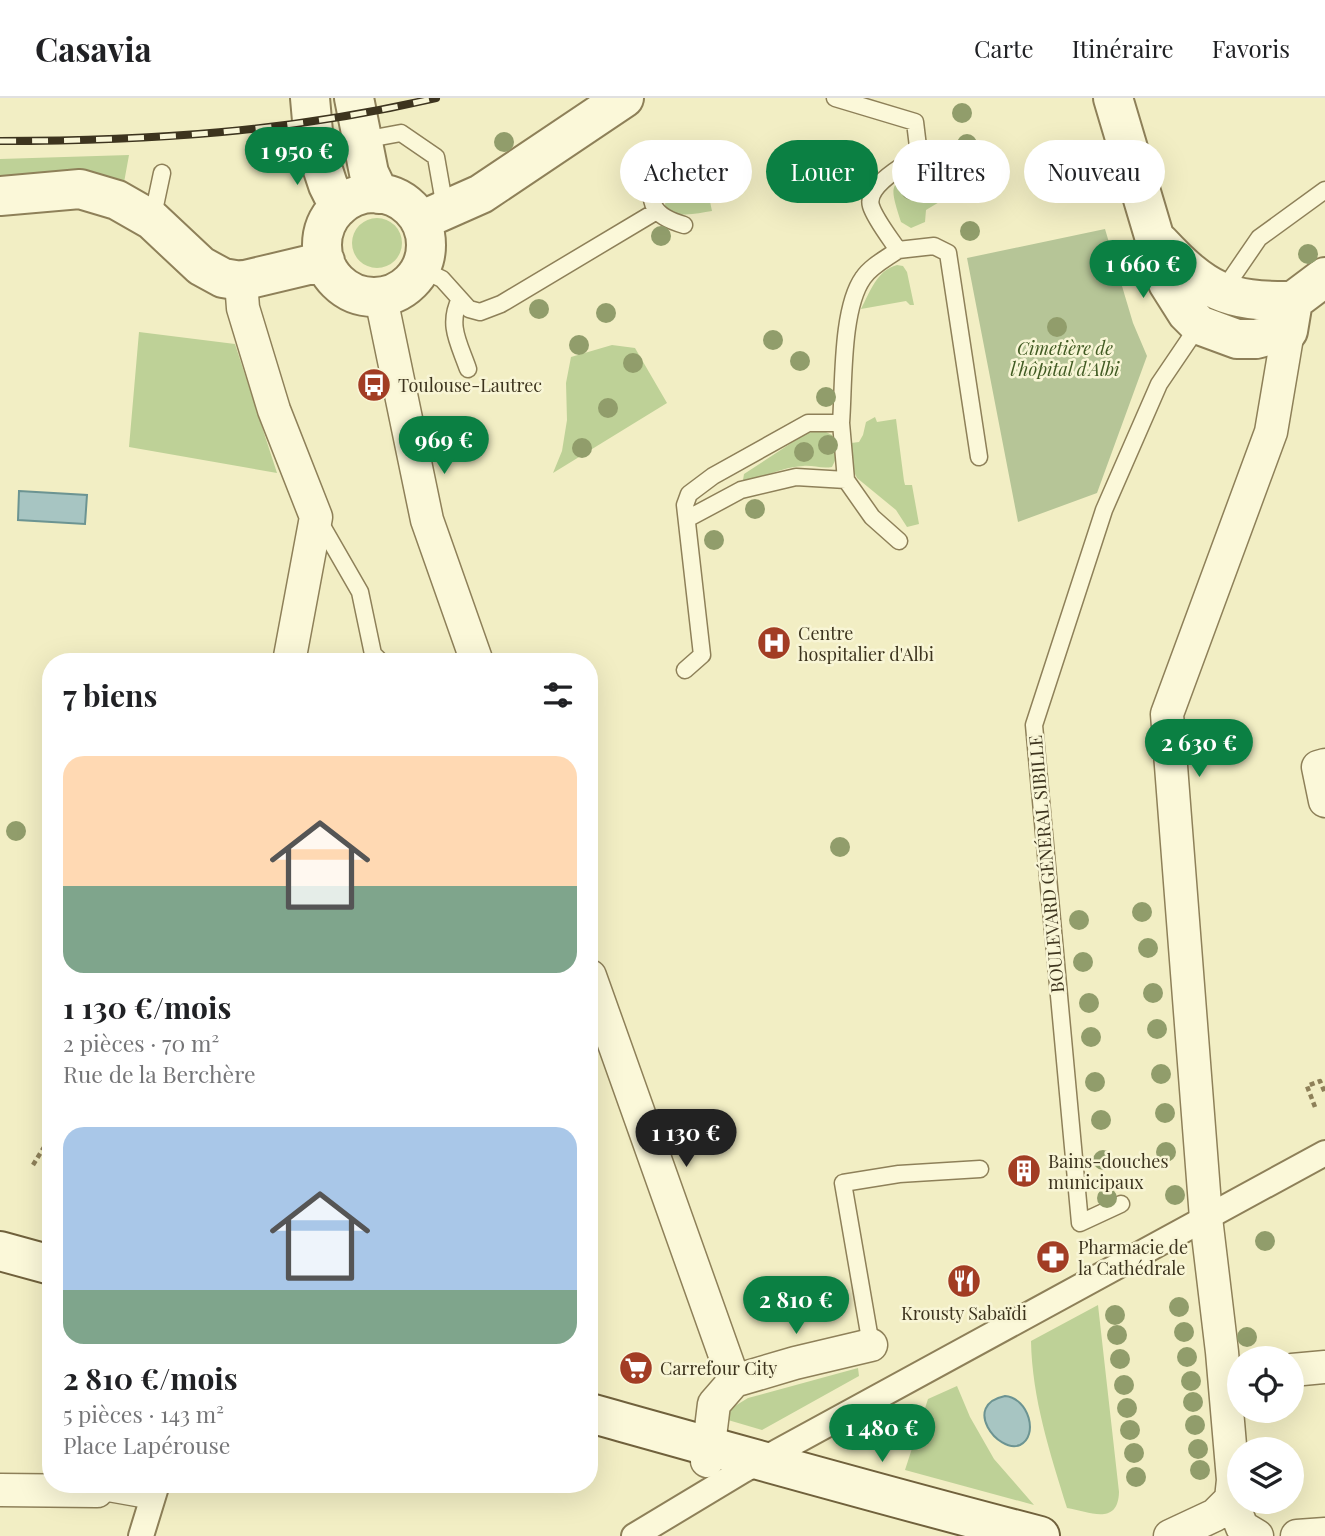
<!DOCTYPE html>
<html lang="fr">
<head>
<meta charset="utf-8">
<style>
	body { margin:0; font-family:"Playfair Display",serif; background:#f2f2f2; color:#202124; height:100vh; display:flex; flex-direction:column; font-size:26px; white-space:nowrap }
	* { box-sizing:border-box; margin:0 }
	p { font-size:23px; color:#757577 }
	.icon { flex:none; width:38px; height:38px; fill:none; stroke:currentColor; stroke-width:2; stroke-linecap:round; stroke-linejoin:round }
	.map { position:relative; flex:1; overflow:hidden }
	.drawer { position:absolute; left:42px; top:555px; width:556px; height:840px; display:flex; flex-direction:column; background:#fff; border-radius:28px; box-shadow:0 7px 28px #0002 }
	.drawer>* { flex:none }
	.hud { position:absolute; left:620px; top:42px; width:600px; height:63px; display:flex; gap:14px }
	.controls { position:absolute; left:1227px; top:1248px; display:grid; gap:14px }
	.controls a { display:grid; place-items:center; width:77px; height:77px; border-radius:50%; background:#fff; box-shadow:0 7px 28px #0002; font-size:35px }
	.price { position:absolute; translate:-50% -60px; padding:0 16px; border-radius:24px; background:#0b8043; color:#fff; font-size:23px; line-height:46px; filter:drop-shadow(0 2px 4px #0008) }
	.price::after { content:''; position:absolute; left:50%; top:42px; width:21px; height:16px; margin-left:-10px; background:inherit; clip-path:polygon(0 0,100% 0,50% 100%) }
	.price.current { background:#222; color:#fff }
	ul { padding:0; list-style:none }
	li { display:grid; align-content:center; gap:14px; height:371px; padding:0 21px }
	li span { display:grid; place-items:center; height:217px; border-radius:21px; color:#555 }
	li>.icon { margin-inline-start:auto }
	span .icon { width:126px; height:126px; fill:#fffc; stroke-width:1 }
	li b { font-size:30px }
	h2 { display:flex; justify-content:space-between; align-items:center; height:84px; padding:0 21px; font-size:30px }
	.tag { padding:0 24px; border-radius:32px; background:#fff; box-shadow:0 7px 28px #0002; font-size:24px; line-height:63px }
	.tag.current { background:#0b8043; color:#fff }
	header { display:flex; align-items:center; gap:42px; box-sizing:border-box; height:98px; padding:0 35px; background:#fff; border-bottom:2px solid #e0e0e0 }
	header strong { font-size:33px }
	nav { display:flex; gap:38px; margin-inline-start:auto; font-size:24px }
	.map>svg:first-child { display:block }
	.green { fill:#bed197 }
	.cemetery { fill:#b6c597 }
	.water { fill:#a7c5c2; stroke:#6c9492; stroke-width:2 }
	.lines { fill:none; stroke-linecap:round; stroke-linejoin:round }
	.service-casing { stroke:#8e8059; stroke-width:19 }
	.pedestrian-casing { stroke:#8e8059; stroke-width:28 }
	.minor-casing { stroke:#8e8059; stroke-width:35 }
	.tertiary-casing { stroke:#8e8059; stroke-width:42 }
	.secondary-casing { stroke:#70613c; stroke-width:42 }
	.path { stroke:#8e8059; stroke-width:4.5; stroke-dasharray:5 3.5; stroke-linecap:butt }
	.service { stroke:#fbf8d9; stroke-width:16 }
	.pedestrian { stroke:#fbf8d9; stroke-width:24 }
	.minor { stroke:#fbf8d9; stroke-width:32 }
	.tertiary { stroke:#fbf8d9; stroke-width:38 }
	.secondary { stroke:#fbf8d9; stroke-width:38 }
	.rail-casing { stroke:#3d341e; stroke-width:8 }
	.rail { stroke:#f8f5d5; stroke-width:5; stroke-dasharray:16; stroke-linecap:butt }
	.tree { fill:#919d6b }
	.labels { text-anchor:middle; dominant-baseline:central; stroke-width:5; stroke-linejoin:round; paint-order:stroke }
	.park-label { font-size:18px; font-style:italic; fill:#415b23; stroke:#f8f5d5 }
	.poi-label { font-size:18px; fill:#3d341e; stroke:#f8f5d5; text-anchor:start }
	.street-label { font-size:18px; fill:#3d341e; stroke:#f8f5d5 }
</style>
</head>
<body>
<header>
<strong>Casavia</strong>
<nav><a>Carte</a><a>Itinéraire</a><a>Favoris</a></nav>
</header>
<div class="map">
<svg width="1325" height="1438" viewBox="0 0 1325 1438">
	<rect width="100%" height="100%" fill="#f2eec4"/>
	<path class="green" d="M927,53l5,2 9,48 -15,9 -1,12 -14,6 -10,-6c-13,-41 -12,-37 25,-55l-1,-13z
		M670,56l14,1 4,24 17,-1 7,33c-16,2 -35,9 -47,-5z
		M129,57l-6,33 -123,-7v-22z
		M352 145a25 25 0 1 1 50 0a25 25 0 1 1-50 0Z
		M897,167l6,1 4,6 7,33h-4l-4,-4 -45,8c9,-17 16,-39 36,-44z
		M139,234l96,12 42,129 -148,-26z
		M612,247l23,3 32,55 -114,70 9,-22 5,-31 -1,-37 5,-26z
		M875,319l2,5 19,-3 8,62 1,4h7l7,39 -12,3 -11,-17 -39,-32 -4,-8 -2,-27 8,-1 4,-7 3,-13z
		M820,331l12,6c6,13 7,19 0,32 -11,2 -19,-2 -29,-1 -18,1 -37,9 -54,17l-6,-3 1,-6 61,-40z
		M1098,1207l21,187c-1,34 -29,20 -52,16 -17,-55 -35,-110 -36,-167z
		M858,1270l1,8 -97,54 -34,-10 2,-11 18,-11z
		M957,1288l13,31 24,42 40,46 -129,-35 23,-71z"/>
	<path class="cemetery" d="M1105,131l28,94 14,33 -50,137 -79,29 -51,-264z"/>
	<path class="water" d="M19,393l68,4 -2,29 -67,-4z
		M1005,1298c24,2 34,40 15,49 -22,9 -59,-40 -15,-49z"/>
	<g class="lines">
		<g class="service-casing">
			<path id="service" d="M363,42l38,-7 35,24 9,51
				M651,73c-1,33 -1,44 33,54
				M152,122l10,-47
				M898,152l36,-4 14,7 31,204
				M421,171l21,10 18,20
				M1222,194l37,-54 66,-48
				M468,271c-9,-26 -21,-44 -8,-70l9,10 11,3 21,-8 154,-92
				M846,382l26,37 27,24
				M318,421l42,73 13,62 8,8
				M687,421l54,-29 55,-13 50,3 -5,-57
				M685,572l17,-15 -17,-150 4,-11 24,-18 95,-53h33c3,-39 0,-114 22,-145 8,-12 24,-20 35,-28 -8,-12 -23,-31 -27,-44 -6,-20 33,-41 48,-51l-4,-33 -80,-24
				M1121,1106l-41,19 -46,-498 70,-215 55,-126 40,-59
				M871,1247l-28,-162 56,-9 81,-5
				M97,1393l45,8"/>
		</g>
		<g class="pedestrian-casing">
			<path id="pedestrian" d="M141,1438l16,-52
				M634,1438l108,-65 583,-318"/>
		</g>
		<g class="minor-casing">
			<path id="minor" d="M241,183l2,27 31,102 42,107 -27,145
				M381,200l46,222 50,142
				M1325,667l-7,2 7,34
				M590,878l144,405
				M1292,1272l33,-3
				M707,1363l7,-57 20,-23 61,-18 76,-18
				M0,1392l97,1 6,-7
				M1231,1401l11,28 15,9
				M1170,1438l45,-21 16,-16 2,-19 -11,-128 -16,-134 -39,-504 104,-282 17,-101
				M1297,1438l28,-2"/>
		</g>
		<g class="tertiary-casing">
			<path id="tertiary" d="M310,0l4,45 14,42 11,22
				M354,0l15,75 10,21
				M1113,0l55,185 19,30 12,12 38,14h19l32,-8 5,-30
				M322 147a52 52 0 1 1 104 0a52 52 0 1 1-104 0Z
				M0,98l80,-7 37,11 35,20 49,46 22,12 18,3 84,-20
				M420,123l61,-27 143,-96
				M1160,145c45,48 66,59 133,58
				M1293,203l32,-24"/>
		</g>
		<g class="secondary-casing">
			<path id="secondary" d="M0,1153l51,14
				M590,1315c150,42 299,84 450,123"/>
		</g>
		<path class="path" d="M1315,1009l-8,-21 13,-5 5,12
			M33,1067l18,-29"/>
		<use href="#service" class="service"/>
		<use href="#pedestrian" class="pedestrian"/>
		<use href="#minor" class="minor"/>
		<use href="#tertiary" class="tertiary"/>
		<use href="#secondary" class="secondary"/>
		<g class="rail-casing">
			<path id="rail" d="M0,43c150,0 289,-9 436,-43"/>
		</g>
		<use href="#rail" class="rail"/>
	</g>
	<g class="tree">
		<circle cx="962" cy="15" r="10"/>
		<circle cx="504" cy="44" r="10"/>
		<circle cx="967" cy="46" r="10"/>
		<circle cx="929" cy="74" r="10"/>
		<circle cx="911" cy="92" r="10"/>
		<circle cx="970" cy="133" r="10"/>
		<circle cx="661" cy="138" r="10"/>
		<circle cx="1308" cy="156" r="10"/>
		<circle cx="539" cy="211" r="10"/>
		<circle cx="606" cy="215" r="10"/>
		<circle cx="1057" cy="229" r="10"/>
		<circle cx="773" cy="242" r="10"/>
		<circle cx="579" cy="247" r="10"/>
		<circle cx="800" cy="263" r="10"/>
		<circle cx="633" cy="265" r="10"/>
		<circle cx="826" cy="299" r="10"/>
		<circle cx="608" cy="310" r="10"/>
		<circle cx="828" cy="347" r="10"/>
		<circle cx="582" cy="350" r="10"/>
		<circle cx="804" cy="354" r="10"/>
		<circle cx="755" cy="411" r="10"/>
		<circle cx="714" cy="442" r="10"/>
		<circle cx="16" cy="733" r="10"/>
		<circle cx="840" cy="749" r="10"/>
		<circle cx="1142" cy="814" r="10"/>
		<circle cx="1079" cy="822" r="10"/>
		<circle cx="1148" cy="850" r="10"/>
		<circle cx="1083" cy="864" r="10"/>
		<circle cx="1153" cy="895" r="10"/>
		<circle cx="1089" cy="905" r="10"/>
		<circle cx="1157" cy="931" r="10"/>
		<circle cx="1091" cy="939" r="10"/>
		<circle cx="1161" cy="976" r="10"/>
		<circle cx="1095" cy="984" r="10"/>
		<circle cx="1165" cy="1015" r="10"/>
		<circle cx="1101" cy="1022" r="10"/>
		<circle cx="1166" cy="1054" r="10"/>
		<circle cx="1103" cy="1062" r="10"/>
		<circle cx="1175" cy="1097" r="10"/>
		<circle cx="1107" cy="1100" r="10"/>
		<circle cx="1265" cy="1143" r="10"/>
		<circle cx="1179" cy="1209" r="10"/>
		<circle cx="1115" cy="1217" r="10"/>
		<circle cx="1184" cy="1234" r="10"/>
		<circle cx="1117" cy="1237" r="10"/>
		<circle cx="1247" cy="1239" r="10"/>
		<circle cx="1187" cy="1259" r="10"/>
		<circle cx="1120" cy="1261" r="10"/>
		<circle cx="1191" cy="1283" r="10"/>
		<circle cx="1124" cy="1287" r="10"/>
		<circle cx="1193" cy="1304" r="10"/>
		<circle cx="1127" cy="1310" r="10"/>
		<circle cx="1195" cy="1327" r="10"/>
		<circle cx="1130" cy="1332" r="10"/>
		<circle cx="1198" cy="1351" r="10"/>
		<circle cx="1134" cy="1355" r="10"/>
		<circle cx="1200" cy="1372" r="10"/>
		<circle cx="1136" cy="1379" r="10"/>
	</g>
	<defs>
		<g id="bus-disc" transform="scale(1.75)"><circle r="9.5" fill="#a23d24" stroke="#f8f5d5"/><path d="M-5-6H5V4H4V6H2V4H-2V6H-4V4H-5ZM-3.5-4V0h7V-4ZM-3.5 1.2v1.5H-2V1.2ZM2 1.2v1.5H3.5V1.2Z" fill="#fff"/></g>
		<g id="hospital-disc" transform="scale(1.75)"><circle r="9.5" fill="#a23d24" stroke="#f8f5d5"/><path d="M-5-5h3v3.5h4V-5h3V5h-3V1.5h-4V5h-3Z" fill="#fff"/></g>
		<g id="building-disc" transform="scale(1.75)"><circle r="9.5" fill="#a23d24" stroke="#f8f5d5"/><path d="M-4-6H4V6H1V3H-1V6H-4ZM-2.5-4.3h1.7v1.8h-1.7ZM.8-4.3h1.7v1.8H.8ZM-2.5-1h1.7V.8h-1.7ZM.8-1h1.7V.8H.8Z" fill="#fff"/></g>
		<g id="pharmacy-disc" transform="scale(1.75)"><circle r="9.5" fill="#a23d24" stroke="#f8f5d5"/><path d="M-2-6h4v4h4v4h-4v4h-4v-4h-4v-4h4Z" fill="#fff"/></g>
		<g id="restaurant-disc" transform="scale(1.75)"><circle r="9.5" fill="#a23d24" stroke="#f8f5d5"/><path d="M-5-6h1v4h1v-4h1v4h1v-4h1v5L-1.5 .5V6h-2V.5L-5-1ZM5-6V6H3V1.5H1.5Q1.5-4 5-6Z" fill="#fff"/></g>
		<g id="supermarket-disc" transform="scale(1.75)"><circle r="9.5" fill="#a23d24" stroke="#f8f5d5"/><path d="M-6-5.5h2.5l.6 2H6L4.5 2H-2.5L-4.4-4H-6ZM-1.5 3.2a1.3 1.3 0 1 0 .1 0ZM3 3.2a1.3 1.3 0 1 0 .1 0Z" fill="#fff"/></g>
	</defs>
	<g fill-rule="evenodd">
		<use href="#bus-disc" x="374" y="287"/>
		<use href="#hospital-disc" x="774" y="545"/>
		<use href="#building-disc" x="1024" y="1073"/>
		<use href="#pharmacy-disc" x="1053" y="1159"/>
		<use href="#restaurant-disc" x="964" y="1183"/>
		<use href="#supermarket-disc" x="636" y="1270"/>
	</g>
	<g class="labels">
		<g class="park-label">
			<text x="1065" y="250">Cimetière de<tspan x="1065" dy="21">l'hôpital d'Albi</tspan></text>
		</g>
		<g class="poi-label">
			<text x="398" y="287">Toulouse-Lautrec</text>
			<text x="798" y="535">Centre<tspan x="798" dy="21">hospitalier d'Albi</tspan></text>
			<text x="1048" y="1063">Bains-douches<tspan x="1048" dy="21">municipaux</tspan></text>
			<text x="1078" y="1149">Pharmacie de<tspan x="1078" dy="21">la Cathédrale</tspan></text>
			<text x="964" y="1215" text-anchor="middle">Krousty Sabaïdi</text>
			<text x="660" y="1270">Carrefour City</text>
		</g>
		<g class="street-label">
			<text transform="translate(1046 766) rotate(-95)">BOULEVARD GÉNÉRAL SIBILLE</text>
		</g>
	</g>
</svg>
<div class="controls">
<a><svg class="icon" aria-label="locate" viewBox="0 0 24 24"><circle cx="12" cy="12" r="6"/><path d="M12 2v4M12 18v4M2 12h4M18 12h4"/></svg></a>
<a><svg class="icon" aria-label="layers" viewBox="0 0 24 24"><path d="M12 4l9 5-9 5-9-5zM3 14l9 5 9-5"/></svg></a>
</div>
<b class="price" style="left:297px;top:89px">1 950 €</b>
<b class="price" style="left:1143px;top:202px">1 660 €</b>
<b class="price" style="left:444px;top:378px">969 €</b>
<b class="price" style="left:1199px;top:681px">2 630 €</b>
<b class="price current" style="left:686px;top:1071px">1 130 €</b>
<b class="price" style="left:796px;top:1238px">2 810 €</b>
<b class="price" style="left:882px;top:1366px">1 480 €</b>
<div class="hud">
<a class="tag">Acheter</a>
<a class="tag current">Louer</a>
<a class="tag">Filtres</a>
<a class="tag">Nouveau</a>
</div>
<section class="drawer">
<h2>7 biens<svg class="icon" aria-label="filters" viewBox="0 0 24 24"><path d="M4 7h16M4 17h16"/><circle cx="9" cy="7" r="2"/><circle cx="15" cy="17" r="2"/></svg></h2>
<ul>
<li><span style="background:linear-gradient(#ffd9b3 60%,#7fa58c 0)"><svg class="icon" aria-label="home" viewBox="0 0 24 24"><path d="M3 11l9-7 9 7M6 9v11h12V9"/></svg></span><div><b>1 130 €/mois</b><p>2 pièces · 70 m²</p><p>Rue de la Berchère</p></div></li>
<li><span style="background:linear-gradient(#a9c7e8 75%,#7fa58c 0)"><svg class="icon" aria-label="home" viewBox="0 0 24 24"><path d="M3 11l9-7 9 7M6 9v11h12V9"/></svg></span><div><b>2 810 €/mois</b><p>5 pièces · 143 m²</p><p>Place Lapérouse</p></div></li>
</ul>
</section>
</div>
</body>
</html>
